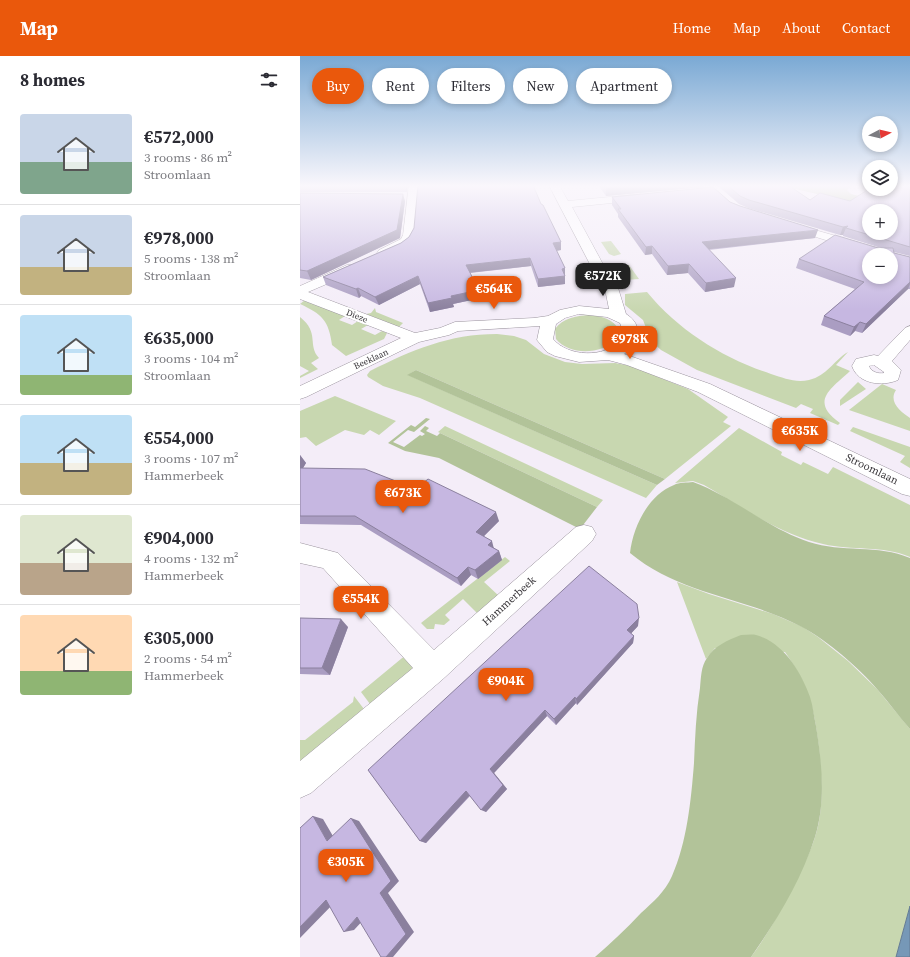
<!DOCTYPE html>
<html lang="en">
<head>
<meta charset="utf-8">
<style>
	body { margin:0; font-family:"Source Serif 4",serif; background:#f7f7f7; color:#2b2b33; height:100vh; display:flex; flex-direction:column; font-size:15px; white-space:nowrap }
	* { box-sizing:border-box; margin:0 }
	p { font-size:13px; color:#7c7c81 }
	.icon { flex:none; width:22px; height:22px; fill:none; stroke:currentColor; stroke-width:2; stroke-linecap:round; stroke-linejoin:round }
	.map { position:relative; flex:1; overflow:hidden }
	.panel { display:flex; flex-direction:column; background:#fff; width:300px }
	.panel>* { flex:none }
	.guide { position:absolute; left:12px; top:12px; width:380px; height:36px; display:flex; gap:8px }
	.needle { width:26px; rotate:83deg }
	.tools { position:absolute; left:562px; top:60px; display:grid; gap:8px }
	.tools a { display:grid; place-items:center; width:36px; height:36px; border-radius:50%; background:#fff; box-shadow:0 2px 6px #0003; font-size:20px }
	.price { position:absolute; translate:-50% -34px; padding:0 9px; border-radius:8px; background:#ea580c; color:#fff; font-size:13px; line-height:26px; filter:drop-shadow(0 1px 2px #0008) }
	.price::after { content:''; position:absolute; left:50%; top:24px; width:12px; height:9px; margin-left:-6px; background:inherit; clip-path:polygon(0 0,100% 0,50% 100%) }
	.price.on { background:#222; color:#fff }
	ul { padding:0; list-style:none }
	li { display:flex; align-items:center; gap:12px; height:100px; padding:0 20px }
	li+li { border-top:1px solid #e1e1e2 }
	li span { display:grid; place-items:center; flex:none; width:112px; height:80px; border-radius:4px; color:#555 }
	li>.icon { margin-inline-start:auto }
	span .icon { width:48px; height:48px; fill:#fffc; stroke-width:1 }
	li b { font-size:17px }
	h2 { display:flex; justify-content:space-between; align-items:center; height:48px; padding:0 20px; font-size:17px }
	.chip { padding:0 14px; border-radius:18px; background:#fff; box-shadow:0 2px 6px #0003; font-size:14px; line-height:36px }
	.chip.on { background:#ea580c; color:#fff }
	header { display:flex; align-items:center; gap:24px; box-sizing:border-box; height:56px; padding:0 20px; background:#ea580c; color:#fff }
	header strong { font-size:19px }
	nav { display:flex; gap:22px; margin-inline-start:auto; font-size:14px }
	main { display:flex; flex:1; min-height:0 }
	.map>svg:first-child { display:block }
	.green { fill:#c8d7b0 }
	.forest { fill:#b2c399 }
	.water { fill:#7698b7; stroke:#647b92 }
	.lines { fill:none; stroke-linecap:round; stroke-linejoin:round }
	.street-casing { stroke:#9b949e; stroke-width:1 }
	.street { fill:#fff; fill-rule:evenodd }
	.wall { fill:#aa9dc2 }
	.shaded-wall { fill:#8b809e }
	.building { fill:#c6b7e1; stroke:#8b809e; fill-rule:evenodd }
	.labels { text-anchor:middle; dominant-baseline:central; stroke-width:4; stroke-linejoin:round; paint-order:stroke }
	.far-street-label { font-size:9px; fill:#39363a; stroke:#fff }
	.street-label { font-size:11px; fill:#39363a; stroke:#fff }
</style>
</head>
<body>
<header>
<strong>Map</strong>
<nav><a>Home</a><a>Map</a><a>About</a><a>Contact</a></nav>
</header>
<main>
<section class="panel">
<h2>8 homes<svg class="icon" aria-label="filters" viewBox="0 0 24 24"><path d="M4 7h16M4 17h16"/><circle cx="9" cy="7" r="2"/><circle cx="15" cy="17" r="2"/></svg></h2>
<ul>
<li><span style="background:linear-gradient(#c9d6e8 60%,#7fa58c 0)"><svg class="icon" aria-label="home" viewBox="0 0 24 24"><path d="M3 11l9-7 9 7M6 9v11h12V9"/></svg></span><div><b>€572,000</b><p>3 rooms · 86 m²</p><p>Stroomlaan</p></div></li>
<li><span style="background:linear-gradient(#c9d6e8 65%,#c2b280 0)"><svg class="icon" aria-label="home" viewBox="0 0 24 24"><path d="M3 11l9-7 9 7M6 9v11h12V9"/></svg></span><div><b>€978,000</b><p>5 rooms · 138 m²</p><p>Stroomlaan</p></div></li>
<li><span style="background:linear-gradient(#bfe0f5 75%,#8fb573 0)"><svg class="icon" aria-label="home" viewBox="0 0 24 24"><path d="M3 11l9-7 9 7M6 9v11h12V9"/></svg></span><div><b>€635,000</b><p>3 rooms · 104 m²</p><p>Stroomlaan</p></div></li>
<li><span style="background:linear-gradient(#bfe0f5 60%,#c2b280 0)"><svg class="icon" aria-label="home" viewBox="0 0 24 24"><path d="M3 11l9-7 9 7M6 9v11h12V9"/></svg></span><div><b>€554,000</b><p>3 rooms · 107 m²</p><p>Hammerbeek</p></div></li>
<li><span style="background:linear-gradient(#dfe7d0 60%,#b9a48a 0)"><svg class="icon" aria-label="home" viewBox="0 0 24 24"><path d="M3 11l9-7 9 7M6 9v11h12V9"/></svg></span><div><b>€904,000</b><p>4 rooms · 132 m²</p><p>Hammerbeek</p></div></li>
<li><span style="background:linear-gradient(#ffd9b3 70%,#8fb573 0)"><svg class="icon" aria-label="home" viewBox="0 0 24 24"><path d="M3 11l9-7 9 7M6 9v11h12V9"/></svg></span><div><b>€305,000</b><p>2 rooms · 54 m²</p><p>Hammerbeek</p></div></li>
</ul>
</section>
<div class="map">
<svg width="610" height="901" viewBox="0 0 610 901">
	<rect width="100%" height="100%" fill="#f4edf8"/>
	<path class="green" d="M311,185l10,13 -7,2 -5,-2 -8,-12z
		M329,209l10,14 -15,1 -8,-13z
		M347,236c32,39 76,66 124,82 13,4 24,9 38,6 18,-4 25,-20 39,-28l-12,13 14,6c-19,18 -41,30 -10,52l-2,2 -28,-12 3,-4 -12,-5 -5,4 -99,-38 -36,-20 -10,-9 -8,-21 -18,-15v-11z
		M5,244l40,16 -6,4 13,5 6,-4 10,4 -7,4 14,6 7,-4 5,2 -3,6 -38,17 -14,-11c-3,-24 -10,-31 -32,-41z
		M75,252l1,4 27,11 -4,4 -33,-13 5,-1z
		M289,259c12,1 25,4 30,15l-2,10c-16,14 -47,16 -61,-1l-1,-10c8,-11 21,-13 34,-14z
		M0,261c20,16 7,28 19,41l-8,5 7,6 -18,9v-2l9,-5 -9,-5z
		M197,278l17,2 12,4 18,14 21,8 17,2 33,-1 16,3 57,23 40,28 -5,5 8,4 -66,53 -249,-109 -8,5 249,110 -11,13 -226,-100 -37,-12 -15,-9 -1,-2 3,-4c42,-21 79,-37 127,-37z
		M558,326l8,7 -26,17v-6z
		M582,328l14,6c-8,12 5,22 14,28v13l-61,-21z
		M35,340l61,25 -17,14 -9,-5 -6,5 -19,-5 -29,16 -10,-9 -6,1v-27z
		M145,370l158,74 -6,7 -159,-75z
		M553,371l57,20v21l-10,-6 5,-6 -55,-25z
		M439,372l43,24 -1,3 20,10 2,-3 25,12 5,-7 77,38v52c-27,-12 -58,-6 -87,-13 -43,-9 -81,-37 -119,-59l-11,-4 -18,2z
		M205,501l5,4 -26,21 15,14 -21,18 -15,-15 -18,16 5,5 -6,5 -9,-1 -1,5h-7l-6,-6z
		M377,526l32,12 64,20 30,13 15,10 30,24 29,28 33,40v177l-14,51h-145c18,-24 31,-49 45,-76 10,-21 21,-42 24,-66 3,-22 1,-44 -1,-67 -5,-41 -10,-62 -34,-96l-70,-4 -9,11z
		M113,593l3,3 -6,24 -37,32 -12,-16z
		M54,640l13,17 -67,57v-30h5l48,-38z"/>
	<path class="forest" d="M478,129h74l-5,5 4,4 59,15 -19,2z
		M116,314l249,109 -8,6 -250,-110z
		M126,362l4,1 -16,13 -6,-2 -15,12 11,5 16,-12 2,1 3,-2 -5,-3 5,-5 4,2 -3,3 11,5 3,-3 157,74 -17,22 -141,-71 -34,-7 -17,-8 23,-18 4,2z
		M393,426c41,15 74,46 116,60 33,11 69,2 101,16v171c-12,-13 -21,-27 -33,-40 -19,-22 -49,-48 -75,-62 -56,-30 -122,-32 -172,-74 3,-26 18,-58 44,-68 5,-3 13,-2 19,-3z
		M441,579c5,0 11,-1 15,0 28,8 45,37 54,62 3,9 4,20 6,29 6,37 10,76 -1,111 -14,44 -38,83 -64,120h-156c16,-14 31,-28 46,-44 12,-11 24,-21 31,-37 15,-34 19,-75 22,-113 1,-25 2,-50 6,-75 1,-10 1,-22 7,-30 7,-12 21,-18 34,-23z"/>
	<path class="water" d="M610,850v51h-14z"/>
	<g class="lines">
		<g class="street-casing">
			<path id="street" d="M109,129h10l-4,50 -3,6 -2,3 -23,12h-8l-2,-3 2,-3 22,-11 2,-4z
				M249,129h10l9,16 73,-7 5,3 -5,3 -69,7 32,59 11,12 11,36c18,11 14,30 -2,40l86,30 200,95v17l-8,-2 -204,-102 -71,-27 -19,-5 -29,2 -24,-6 -8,-4 -10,-12 3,-14 -82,5 -9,4 -30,7 -113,55 -6,2v-13l101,-48 -101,-39v-13l47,-21h10l2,3 -2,3 -49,21 107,41 25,-5 15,-6 79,-4 14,-2 12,-6 19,-4 30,3 -5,-25 -4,-9 -8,-7zM279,258l28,3 13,6 3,9 -2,9c-17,17 -53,16 -68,-2l3,-15 9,-6z
				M487,166l105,30 2,3 -3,3v-3h-16l-92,-28 -2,-2 2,-2z
				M610,270v14l-18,21 9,9 -3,10c-16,7 -40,4 -46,-14l4,-7 18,-4 4,1 27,-28zM574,309l10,7v1c-6,1 -13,-1 -15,-7z
				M284,469l8,2 4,7 -4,7 -149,138 -132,114 -11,5v-37l113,-93 -90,-100 -23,-5v-20l38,10 96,97 142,-123z"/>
		</g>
		<use href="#street" class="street"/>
	</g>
	<path class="wall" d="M0,129h108l-1,7h-107z
		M298,129h106l-1,2 -97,9z
		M417,129h71l22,15 40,1 60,-16v71l-16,-4v1l16,4v32h-2l-46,44 -7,-2 -5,5 -29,-11 3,-9 31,-27 -59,-21 3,-9 82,-11 -38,-12v-1h-3l-92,-27 -9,-4z
		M0,137l105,8 -5,37 -89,42 -11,-2z
		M312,141l118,5 85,36 -106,12 25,37 -29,5 -17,-19 -21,2 -15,-21 -7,1 -27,-38v-3l-6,-9z
		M241,148l20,38v8l-5,1 9,17v16l-27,3 -7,-21 -61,7 9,17 2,8 -28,6 1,3 -24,5 -10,-28 -41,21 -18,-9 -2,2 -33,-13 -3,-8 78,-34 8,-6 5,-9z
		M0,399l6,8 -3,5 113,21 83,32 -15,15 10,12 5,3 3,9 -24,19 -7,-4 -10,11 -100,-61 -61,-1z
		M0,562l48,9 -18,48 -30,-1z
		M338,570l-7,7 3,3 -1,7 -56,62 -1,-2 -20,22 -9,-9 -53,57 13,16 -21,23 -16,-16 -44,47 -6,-2 -52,-71z"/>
	<path class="shaded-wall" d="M105,129h3l-1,7z
		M342,129h62l-1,2 -97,9v-8z
		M103,138l2,7 -5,37 -89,42 -4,-9z
		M548,170l-2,2 -3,7h-3l3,-8z
		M518,174l-3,8 -114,12 1,-8z
		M261,186v8l-7,1 -1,-8z
		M352,190v8l-7,1 1,-8z
		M230,202l1,8 -64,7 -1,-8z
		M389,208l-1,9 -21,2 1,-9z
		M265,212v16l-27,3v-8l24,-10z
		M118,220l2,8 -41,21 -4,-8z
		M436,222l-2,9 -29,5 1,-9z
		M610,226v2l-2,5 -46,44 4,-9z
		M58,232l3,8 -2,2 -3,-9z
		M179,234l2,8 -28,6 1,3 -24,5 -2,-9 23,-7z
		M560,266l-5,9 -5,5 4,-9z
		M0,399l6,8 -6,10z
		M196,456l3,9 -20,20 -3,-9z
		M192,485l2,8 -6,-4z
		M199,495l3,9 -24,19 -3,-9z
		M168,511l3,8 -10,11 -4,-8z
		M339,562l-1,8 -11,12v-8z
		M41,563l7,8 -18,48 -8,-7z
		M334,580l-1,7 -56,62 -1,-6z
		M275,641l1,6 -20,22 -2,-6z
		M245,654l2,6 -53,57 13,16 -21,23 -5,-2 9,-41z
		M166,735l5,3 -45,49 -6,-2z
		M13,760l10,3 14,24 -10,-2z
		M51,762l8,3 40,60 -11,12 26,39 -21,25h-7l-6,-64z
		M26,844h11l-37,38v-11z
		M67,860l-13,14 -10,2 13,-15z"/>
	<path class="building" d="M118,129h115l8,19 2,1 18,37 -8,1 12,25 -3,1 3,7 -27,3 -8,-21 -64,7 13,25 -28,6 1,2 -24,5 -10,-27 -43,21 -17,-9 -2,1 -33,-12 78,-34 8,-6 5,-9z
		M304,129h38l-36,3z
		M427,129h61l22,15 10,-7 30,8 19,-12h22v-4h19v62l-64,-19 2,-2 -5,1 -94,-27 -9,-4zM569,155h22v22h-22z
		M413,131l17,15 10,4 78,24 -116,12 34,36 -30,5 -17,-19 -21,2 -16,-20 -6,1 -28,-38h3l-9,-12z
		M0,137l103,1 -6,36 -90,41 -7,-1z
		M535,179l43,13h15l1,5 16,4v25l-44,42 -6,-2 -6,5 -30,-11 40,-34 -65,-23zM569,199h22v22h-22z
		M0,412l65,1 51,20 12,-10 68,33 -20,20 16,9 -4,4 11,6 -24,19 -7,-3 -11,11 -102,-62h-55z
		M289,510l48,38 2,14 -12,12 7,6 -58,63 -1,-2 -21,22 -9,-9 -55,59 13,16 -22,25 -15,-19 -46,50 -52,-71z
		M0,562l41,1 -19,49h-22z
		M13,760l14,25 24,-23 40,63 -11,12 26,41 -20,23h-5l-24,-40 -13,15 -18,-32 -26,27v-99z"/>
	<linearGradient id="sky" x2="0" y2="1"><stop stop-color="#7aa9d4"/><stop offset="0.51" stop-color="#faf7fc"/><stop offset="1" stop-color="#faf7fc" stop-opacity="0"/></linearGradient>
	<rect width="610" height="255" fill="url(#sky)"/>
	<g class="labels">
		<g class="far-street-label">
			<text transform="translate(57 260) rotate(21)">Dieze</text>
			<text transform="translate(71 303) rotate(-25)">Beeklaan</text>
		</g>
		<g class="street-label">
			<text transform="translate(572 413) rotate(26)">Stroomlaan</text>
			<text transform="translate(209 545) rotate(-42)">Hammerbeek</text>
		</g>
	</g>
</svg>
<div class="tools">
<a><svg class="needle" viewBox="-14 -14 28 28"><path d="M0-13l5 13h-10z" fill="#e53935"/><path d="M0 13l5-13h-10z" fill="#7c7c81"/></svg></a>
<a><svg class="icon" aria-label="layers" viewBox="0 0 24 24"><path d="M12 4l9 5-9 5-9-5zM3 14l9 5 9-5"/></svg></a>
<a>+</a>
<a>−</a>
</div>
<b class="price on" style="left:303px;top:241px">€572K</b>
<b class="price" style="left:194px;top:254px">€564K</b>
<b class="price" style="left:330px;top:304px">€978K</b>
<b class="price" style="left:500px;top:396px">€635K</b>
<b class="price" style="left:103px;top:458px">€673K</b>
<b class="price" style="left:61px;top:564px">€554K</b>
<b class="price" style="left:206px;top:646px">€904K</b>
<b class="price" style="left:46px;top:827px">€305K</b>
<div class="guide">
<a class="chip on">Buy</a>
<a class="chip">Rent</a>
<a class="chip">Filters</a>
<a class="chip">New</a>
<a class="chip">Apartment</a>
</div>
</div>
</main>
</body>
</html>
